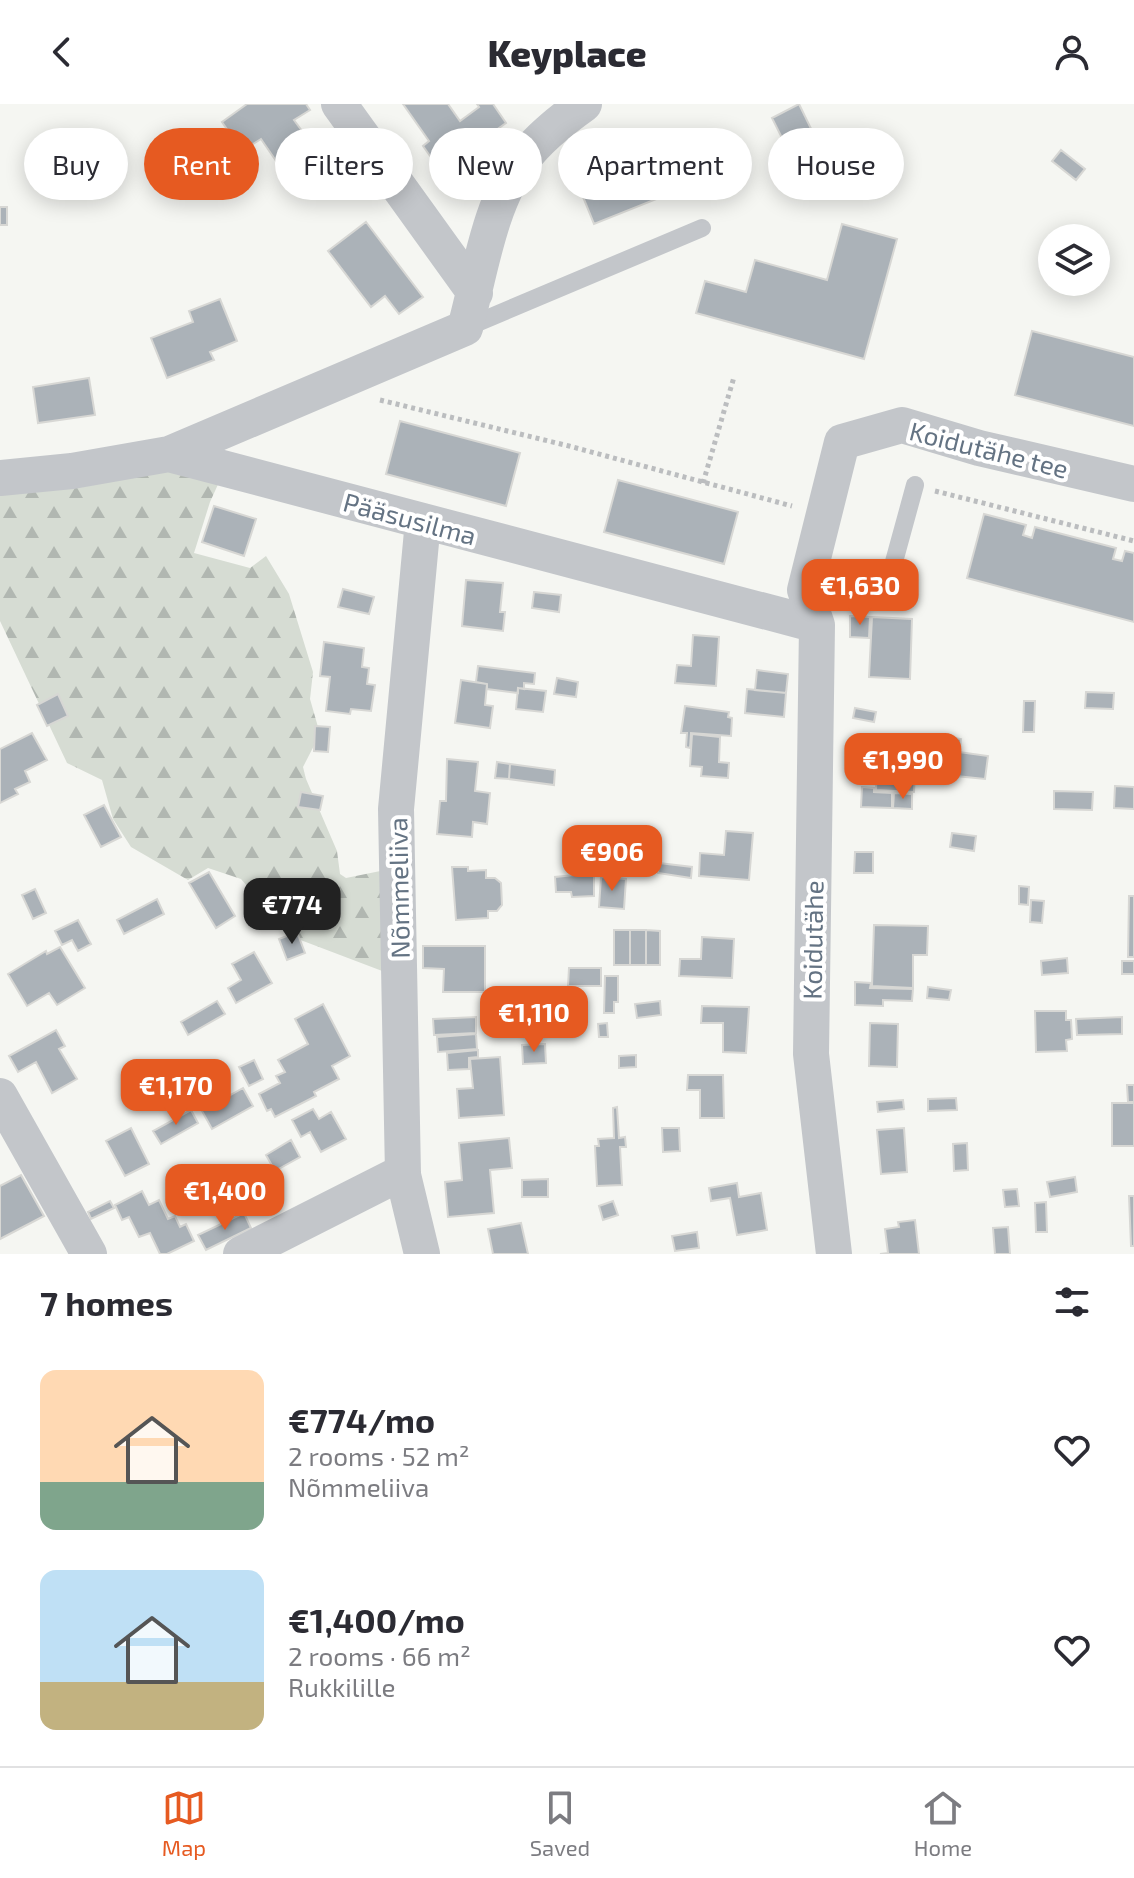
<!DOCTYPE html>
<html lang="en">
<head>
<meta charset="utf-8">
<style>
	body { margin:0; font-family:"Exo 2",sans-serif; background:#f7f7f7; color:#2b2b33; height:100vh; display:flex; flex-direction:column; font-size:30px; white-space:nowrap }
	* { box-sizing:border-box; margin:0 }
	p { font-size:26px; color:#7c7c81 }
	.icon { flex:none; width:44px; height:44px; fill:none; stroke:currentColor; stroke-width:2; stroke-linecap:round; stroke-linejoin:round }
	.map { position:relative; height:1150px; overflow:hidden }
	.side { display:flex; flex-direction:column; background:#fff; flex:1 }
	.side>* { flex:none }
	.top-card { position:absolute; left:24px; top:24px; width:1086px; height:72px; display:flex; gap:16px }
	.fabs { position:absolute; left:1038px; top:120px; display:grid; gap:16px }
	.fabs a { display:grid; place-items:center; width:72px; height:72px; border-radius:50%; background:#fff; box-shadow:0 4px 20px #0003; font-size:40px }
	.price { position:absolute; translate:-50% -68px; padding:0 18px; border-radius:16px; background:#e65a21; color:#fff; font-size:26px; line-height:52px; filter:drop-shadow(0 2px 4px #0008) }
	.price::after { content:''; position:absolute; left:50%; top:48px; width:24px; height:18px; margin-left:-12px; background:inherit; clip-path:polygon(0 0,100% 0,50% 100%) }
	.price.on { background:#222; color:#fff }
	ul { padding:0; list-style:none }
	li { display:flex; align-items:center; gap:24px; height:200px; padding:0 40px }
	li span { display:grid; place-items:center; flex:none; width:224px; height:160px; border-radius:16px; color:#555 }
	li>.icon { margin-inline-start:auto }
	span .icon { width:96px; height:96px; fill:#fffc; stroke-width:1 }
	li b { font-size:34px }
	h2 { display:flex; justify-content:space-between; align-items:center; height:96px; padding:0 40px; font-size:34px }
	.pill { padding:0 28px; border-radius:36px; background:#fff; box-shadow:0 4px 20px #0003; font-size:28px; line-height:72px }
	.pill.on { background:#e65a21; color:#fff }
	header { display:flex; justify-content:space-between; align-items:center; height:104px; padding:0 40px; background:#fff; font-size:36px; font-weight:800 }
	.dock { display:flex; justify-content:space-around; align-items:center; height:112px; border-top:2px solid #e1e1e2; background:#fff; font-size:22px; color:#7c7c81 }
	.dock a { display:grid; justify-items:center; gap:4px }
	.dock .on { color:#e65a21 }
	.map>svg:first-child { display:block }
	.forest { fill:url(#forest-firs) }
	.building { fill:#abb2b8; stroke:#d7d7d4; stroke-width:2 }
	.lines { fill:none; stroke-linecap:round; stroke-linejoin:round }
	.path { stroke:#bbbdbf; stroke-width:5; stroke-dasharray:4 4; stroke-linecap:butt }
	.service { stroke:#c3c6ca; stroke-width:18 }
	.minor { stroke:#c3c6ca; stroke-width:36 }
	.labels { text-anchor:middle; dominant-baseline:central; stroke-width:8; stroke-linejoin:round; paint-order:stroke }
	.street-label { font-size:26px; fill:#647383; stroke:#fff }
</style>
</head>
<body>
<header><svg class="icon" aria-label="back" viewBox="0 0 24 24"><path d="M15 5l-7 7 7 7"/></svg>Keyplace<svg class="icon" aria-label="person" viewBox="0 0 24 24"><circle cx="12" cy="8" r="4"/><path d="M4 21q1-7 8-7t8 7"/></svg></header>
<div class="map">
<svg width="1134" height="1150" viewBox="0 0 1134 1150">
	<defs>
		<pattern id="forest-firs" width="22" height="20" patternUnits="userSpaceOnUse" patternTransform="scale(2)"><rect width="22" height="20" fill="#d6dcd3"/><path d="M5 1l3.5 6h-7zM16 11l3.5 6h-7z" fill="#b1b7b1"/></pattern>
	</defs>
	<rect width="100%" height="100%" fill="#f5f6f2"/>
	<path class="forest" d="M174,365l46,11 -10,22 -16,51 56,15 16,-12 23,38 24,78 -3,27 10,35 -17,33 3,12 31,72 3,23 6,4 54,-11 -2,110 -108,-41 -49,-57 -33,-11 -20,12 -57,-33 -18,-28 -11,-39 -35,-17 -67,-142v-135z"/>
	<path class="building" d="M247,0h59l4,6 -16,10 19,26 -32,22 -20,-29 -19,12 -20,-29z
		M403,0h45l12,17 19,-14 -2,-3h16l13,19 -38,27 7,10 -28,20 -24,-34 6,-5z
		M799,0l19,39 -27,13 -19,-38z
		M674,45l15,37 -95,38 -15,-37z
		M1061,46l24,19 -9,11 -24,-19z
		M0,103h7v18h-7z
		M366,118l57,75 -24,17 -14,-18 -14,11 -43,-56z
		M842,120l55,15 -33,120 -168,-46 9,-32 41,11 9,-32 72,20z
		M220,195l17,42 -27,11 4,8 -47,18 -16,-40 42,-16 -4,-11z
		M1032,227l102,26v69l-119,-31z
		M89,274l6,37 -57,8 -5,-36z
		M400,317l120,32 -14,53 -120,-32z
		M618,376l120,32 -14,52 -120,-32z
		M214,402l42,13 -12,37 -42,-14z
		M984,410l42,11 -3,10 9,3 3,-11 81,21 -3,11 9,2 3,-10 9,2v69l-167,-44z
		M466,476l37,3 -3,29h5l-2,19 -41,-5z
		M343,485l31,8 -5,17 -31,-7z
		M534,488l27,3 -2,17 -27,-4z
		M850,512l20,1 -1,21 -19,-1z
		M872,513l40,2 -2,60 -41,-2z
		M693,531l26,2 -3,49 -41,-3 2,-18 14,1z
		M324,538l40,6 -2,19 7,1 -2,16 8,1 -4,26 -20,-2 -1,5 -24,-3 4,-34 -10,-1z
		M478,562l57,7 -1,11 -10,-1v6l-6,-1v5l-31,-4v-5l-11,-2z
		M757,566l31,4 -2,19 -31,-3z
		M557,574l21,4 -2,15 -22,-3z
		M461,576l26,4 -2,21 8,1 -3,22 -35,-5z
		M518,584l28,3 -3,21 -27,-3z
		M747,585l39,4 -2,24 -39,-4z
		M1086,588l28,1 -1,16 -28,-1z
		M58,590l10,22 -21,10 -10,-21z
		M1024,597h11l-1,31h-11z
		M685,602l44,6 -1,5 4,1 -1,18 -40,-3 -1,15 -4,-1 1,-14h-6z
		M855,604l21,4 -2,10 -21,-4z
		M315,622l15,1 -2,25 -14,-1z
		M32,629l15,27 -22,11 5,11 -15,7 3,5 -18,9v-54z
		M692,630l28,3 -1,25 10,1 -1,15 -27,-2 1,-9 -12,-1z
		M948,633l13,2 -2,17 -14,-2z
		M878,642l38,2 -2,44 -38,-2z
		M959,648l29,4 -3,23 -29,-3z
		M941,651l17,3 -2,19 -17,-3z
		M447,655l31,3 -3,29 15,2 -3,31 -14,-2 -1,15 -35,-3 3,-33h6z
		M497,658l13,2 -1,15 -14,-1z
		M510,660l45,6 -1,15 -45,-6z
		M1115,682l19,1v22l-20,-1z
		M862,683l12,1v4l18,1v15l-31,-1z
		M1054,687l39,1 -1,18 -38,-1z
		M301,688l22,4 -3,14 -22,-3z
		M894,689l18,1v15l-19,-1z
		M104,701l17,32 -20,10 -17,-32z
		M726,727l27,2 -4,47 -50,-4 1,-23 24,2z
		M952,729l24,3 -2,15 -24,-4z
		M855,748h18v21h-19z
		M659,759l33,4 -1,11 -33,-5z
		M452,763h16v4l18,-1v8h9l6,5 1,22 -5,6h-9v7l-32,2z
		M209,768l26,44 -19,12 -27,-45z
		M594,769v23l-22,1 -1,-5h-15l-1,-15z
		M601,773l25,2 -2,30 -25,-2z
		M1019,782l10,1 -1,18 -9,-1z
		M35,785l11,24 -13,6 -11,-24z
		M1129,792h5v61h-6z
		M157,795l7,15 -40,20 -7,-14z
		M1031,796l13,1 -2,22 -12,-1z
		M78,816l13,24 -13,7 -6,-11 -10,5 -7,-14z
		M874,821l54,1 -1,29h-14v33l-41,-2z
		M614,826h16v35h-16z
		M630,826h16v35h-16z
		M646,826l14,1v34h-14z
		M297,828l8,21 -18,7 -8,-21z
		M702,833l32,2 -2,39 -53,-2 1,-17h21z
		M423,842h62v46h-42l1,-23 -21,-1z
		M60,843l25,41 -28,17 -8,-12 -22,13 -19,-32 38,-23 1,3z
		M254,848l18,31 -36,20 -8,-15 13,-8 -9,-16z
		M1067,854l1,15 -26,2 -1,-14z
		M1122,857h12v13h-12z
		M569,864h32v18h-33z
		M605,872h13v26h-4v11h-10z
		M855,878l16,1 -1,5 43,1 -1,12 -29,-1v6l-28,-1z
		M928,883l23,3 -2,10 -22,-2z
		M217,897l8,13 -37,21 -7,-13z
		M660,897l1,14 -24,3 -2,-14z
		M323,900l27,52 -18,10 7,13 -25,13 2,4 -41,21 -4,-8 -4,2 -8,-17 21,-11 -4,-7 9,-4 -7,-12 30,-16 -13,-25z
		M702,902l47,1 -3,46 -23,-1v-29h-22z
		M1035,907h31v9h5l1,19 -6,1 1,11 -31,1z
		M476,913v16l-42,2 -1,-16z
		M1122,913v17l-45,1 -1,-16z
		M607,919l1,14h-9l-1,-13z
		M870,919l28,1 -1,43 -28,-1z
		M56,926l9,16 -6,3 18,30 -25,14 -16,-31 -18,10 -9,-16z
		M476,930l1,15 -39,3 -1,-15z
		M545,940l1,19 -23,1 -1,-19z
		M478,946v7l-9,1v11l-21,1 -1,-17z
		M636,951v12l-17,1v-12z
		M500,953l4,58 -45,3 -2,-29 16,-1 -3,-29z
		M254,956l9,19 -14,7 -10,-19z
		M688,971h35l1,43h-24v-28h-13z
		M1127,981h7v17h-6z
		M243,984l10,18 -41,23 -10,-18z
		M956,994l1,12 -29,1v-12z
		M903,996l1,9 -26,3 -1,-10z
		M1112,999h22v43h-22z
		M617,1003l2,31 6,-1 1,10h-6l2,38 -25,1 -2,-40h4l-1,-7 16,-1 -1,-30z
		M313,1005l6,10 12,-7 15,27 -25,13 -11,-20 -9,5 -9,-17z
		M191,1006l7,13 -37,21 -8,-13z
		M131,1024l18,36 -24,12 -19,-35z
		M662,1024h17l1,23 -17,1z
		M904,1024l3,44 -26,2 -4,-44z
		M509,1034l3,30 -22,2 4,43 -46,4 -3,-35 17,-2 -3,-37z
		M291,1036l9,17 -25,14 -9,-16z
		M967,1039l1,27 -14,1 -1,-27z
		M21,1071l23,41 -44,23v-53z
		M1075,1073l2,15 -27,5 -3,-15z
		M548,1075v18h-26v-17z
		M737,1079l2,14 22,-4 6,37 -30,5 -7,-37 -19,3 -2,-13z
		M1017,1085l2,17 -14,1 -2,-17z
		M142,1087l7,14 10,-5 9,19 7,-3 5,11 6,-3 8,17 -27,13h-7l-10,-21 -11,4 -10,-20 -7,3 -7,-15z
		M1129,1092h5v50h-3z
		M110,1097l4,7 -23,11 -3,-7z
		M613,1097l5,14 -15,5 -4,-14z
		M1046,1098l1,30h-11l-1,-29z
		M244,1109l7,15 -45,22 -8,-15z
		M915,1116l4,34h-39l8,-1 -3,-24 14,-2 -1,-5z
		M521,1119l7,31h-35l-5,-25z
		M1008,1123l2,27h-15l-2,-26z
		M697,1128l2,16 -24,3 -3,-15z"/>
	<g class="lines">
		<path class="path" d="M380,296l189,46 223,60
			M703,379l31,-106
			M935,387l199,50"/>
		<path class="service" d="M465,224l237,-100
			M805,486l33,-10h51l26,-95"/>
		<path class="minor" d="M339,0l136,189
			M169,350l296,-126c15,-54 24,-125 59,-170 15,-20 39,-39 60,-54
			M0,374l72,-7 97,-17 648,171
			M0,992l89,158
			M241,1150l162,-82
			M422,1150l-19,-79 -7,-366 27,-288
			M834,1150l-23,-200 6,-429 -12,-35 37,-148 60,-17 77,23 155,36"/>
	</g>
	<g class="labels">
		<g class="street-label">
			<text transform="translate(989 345) rotate(14)">Koidutähe tee</text>
			<text transform="translate(410 414) rotate(15)">Pääsusilma</text>
			<text transform="translate(398 784) rotate(-91)">Nõmmeliiva</text>
			<text transform="translate(812 836) rotate(-89)">Koidutähe</text>
		</g>
	</g>
</svg>
<div class="fabs">
<a><svg class="icon" aria-label="layers" viewBox="0 0 24 24"><path d="M12 4l9 5-9 5-9-5zM3 14l9 5 9-5"/></svg></a>
</div>
<b class="price" style="left:860px;top:523px">€1,630</b>
<b class="price" style="left:903px;top:697px">€1,990</b>
<b class="price" style="left:612px;top:789px">€906</b>
<b class="price on" style="left:292px;top:842px">€774</b>
<b class="price" style="left:534px;top:950px">€1,110</b>
<b class="price" style="left:176px;top:1023px">€1,170</b>
<b class="price" style="left:225px;top:1128px">€1,400</b>
<div class="top-card">
<a class="pill">Buy</a>
<a class="pill on">Rent</a>
<a class="pill">Filters</a>
<a class="pill">New</a>
<a class="pill">Apartment</a>
<a class="pill">House</a>
</div>
</div>
<section class="side">
<h2>7 homes<svg class="icon" aria-label="filters" viewBox="0 0 24 24"><path d="M4 7h16M4 17h16"/><circle cx="9" cy="7" r="2"/><circle cx="15" cy="17" r="2"/></svg></h2>
<ul>
<li><span style="background:linear-gradient(#ffd9b3 70%,#7fa58c 0)"><svg class="icon" aria-label="home" viewBox="0 0 24 24"><path d="M3 11l9-7 9 7M6 9v11h12V9"/></svg></span><div><b>€774/mo</b><p>2 rooms · 52 m²</p><p>Nõmmeliiva</p></div><svg class="icon" aria-label="heart" viewBox="0 0 24 24"><path d="M12 20l-8-8c-3-5 5-10 8-4 3-6 11-1 8 4z"/></svg></li>
<li><span style="background:linear-gradient(#bfe0f5 70%,#c2b280 0)"><svg class="icon" aria-label="home" viewBox="0 0 24 24"><path d="M3 11l9-7 9 7M6 9v11h12V9"/></svg></span><div><b>€1,400/mo</b><p>2 rooms · 66 m²</p><p>Rukkilille</p></div><svg class="icon" aria-label="heart" viewBox="0 0 24 24"><path d="M12 20l-8-8c-3-5 5-10 8-4 3-6 11-1 8 4z"/></svg></li>
</ul>
</section>
<nav class="dock">
<a class="on"><svg class="icon" aria-label="map" viewBox="0 0 24 24"><path d="M3 6l6-2 6 2 6-2v14l-6 2-6-2-6 2zM9 4v14M15 6v14"/></svg>Map</a>
<a><svg class="icon" aria-label="saved" viewBox="0 0 24 24"><path d="M7 4h10v16l-5-4-5 4z"/></svg>Saved</a>
<a><svg class="icon" aria-label="home" viewBox="0 0 24 24"><path d="M3 11l9-7 9 7M6 9v11h12V9"/></svg>Home</a>
</nav>
</body>
</html>
